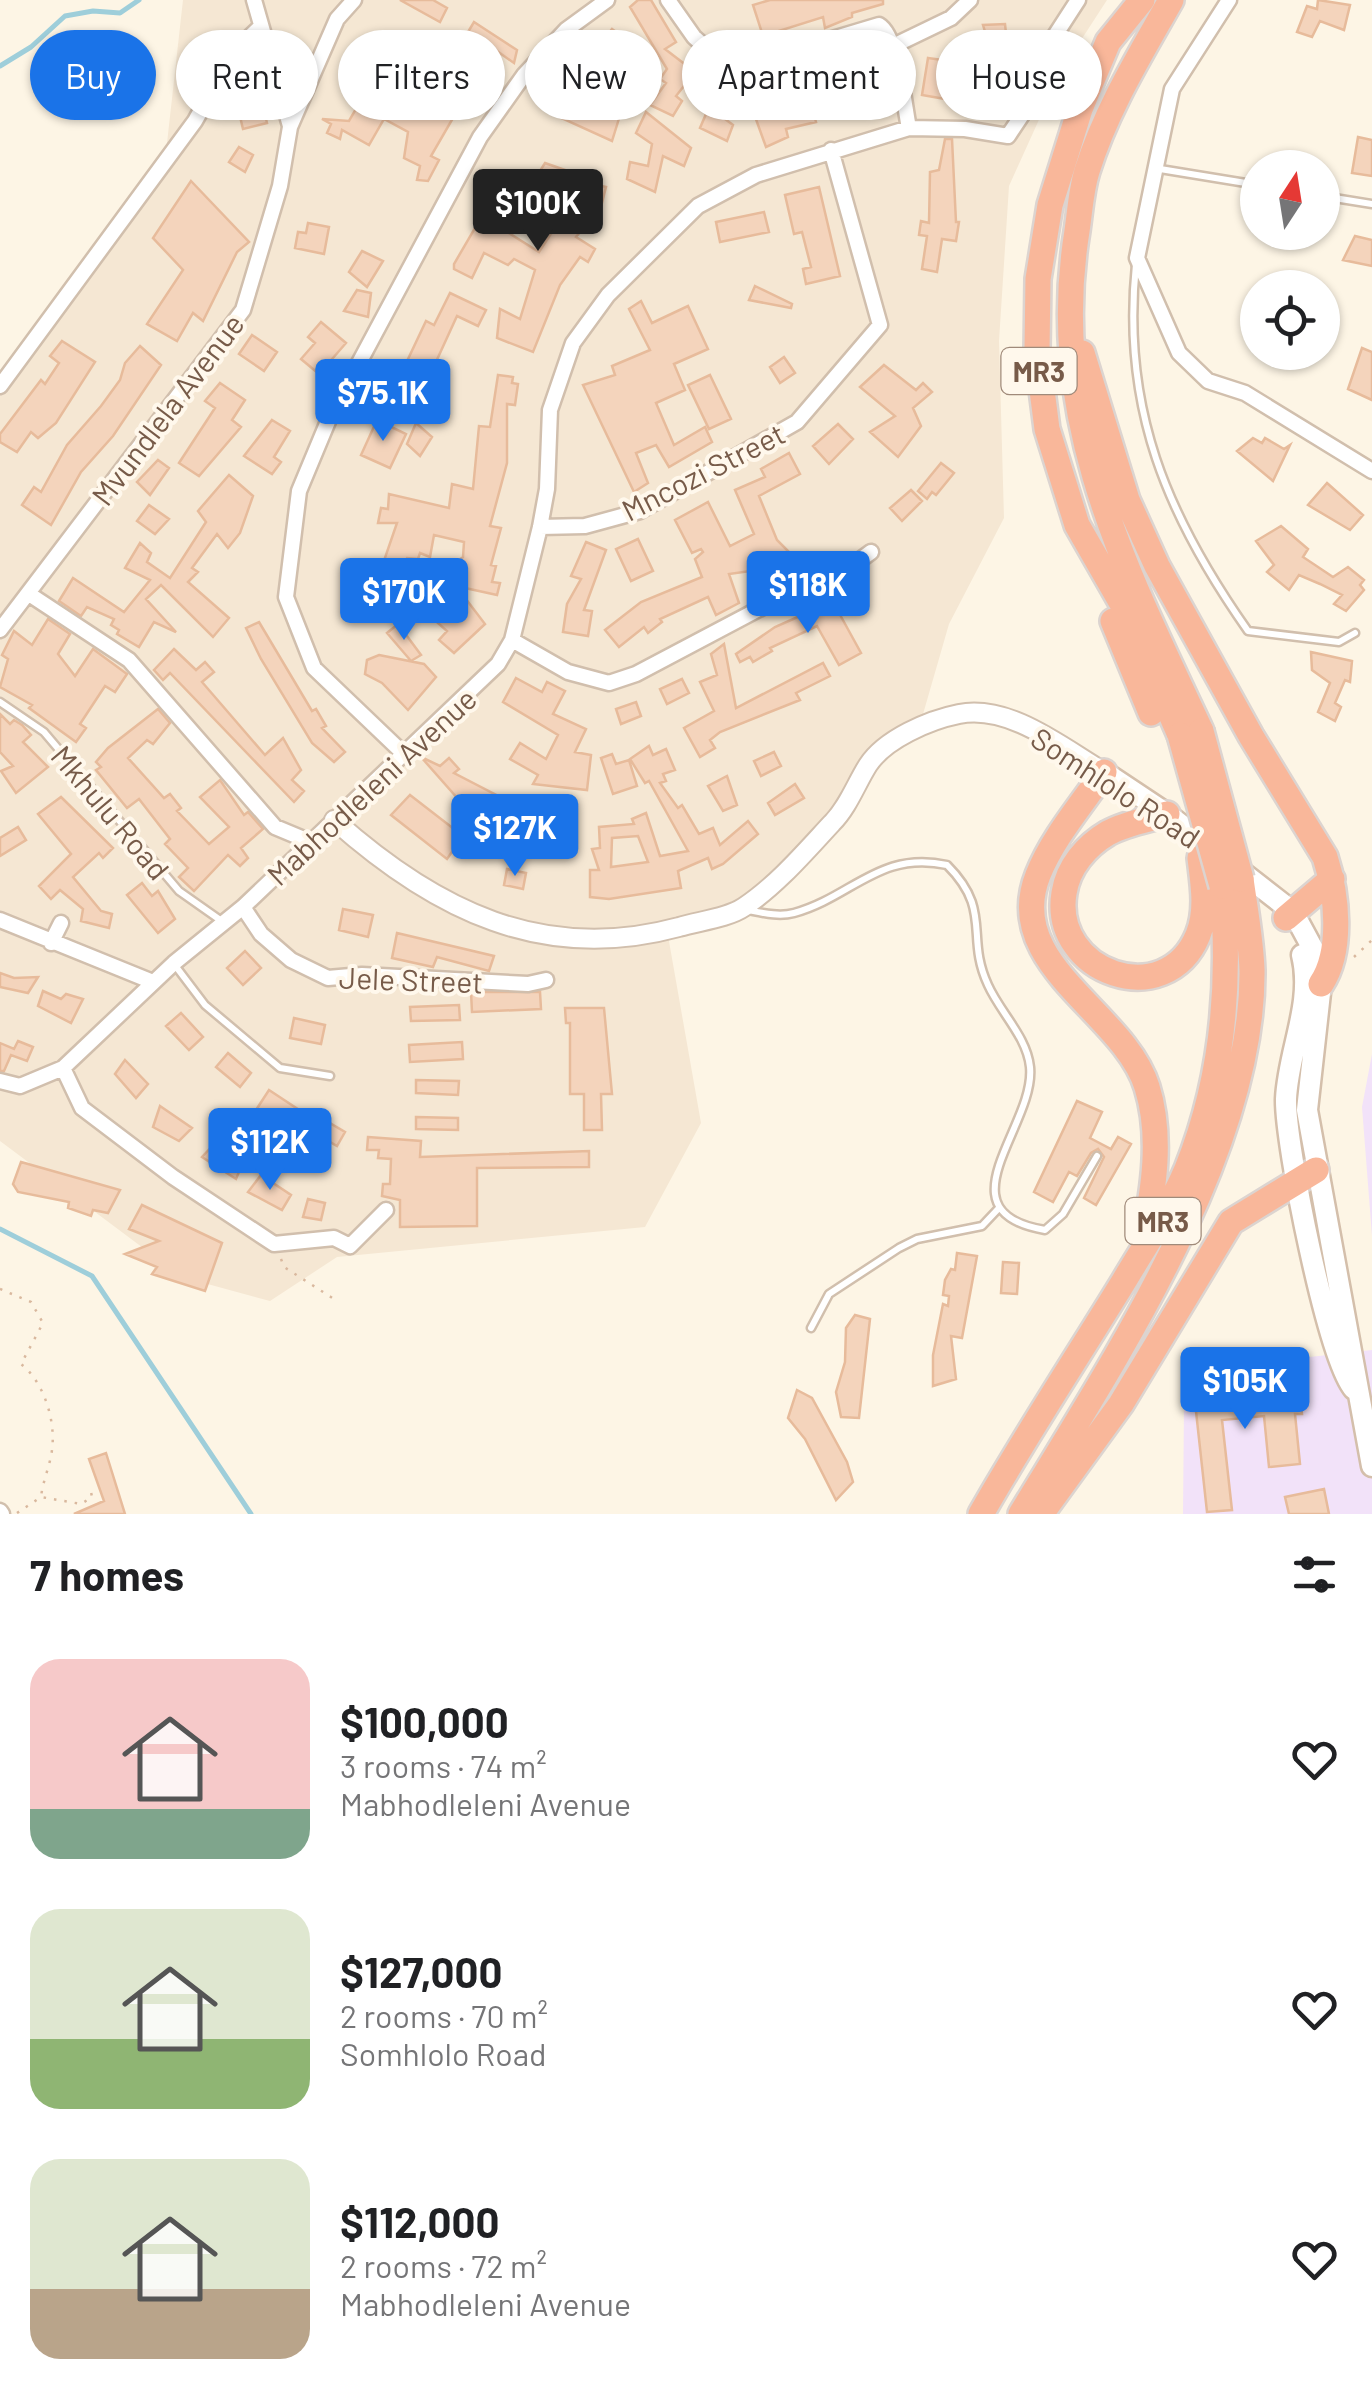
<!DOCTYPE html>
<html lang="en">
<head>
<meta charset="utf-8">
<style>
	body { margin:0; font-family:Barlow,sans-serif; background:#f2f2f2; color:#202124; height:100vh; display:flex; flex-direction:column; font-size:38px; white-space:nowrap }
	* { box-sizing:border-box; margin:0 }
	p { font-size:32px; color:#757577 }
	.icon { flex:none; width:55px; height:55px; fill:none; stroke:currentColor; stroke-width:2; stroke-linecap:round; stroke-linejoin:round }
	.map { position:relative; height:1514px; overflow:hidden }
	.panel { display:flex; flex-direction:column; background:#fff; flex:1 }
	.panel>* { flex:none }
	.banner { position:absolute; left:30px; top:30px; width:1312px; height:90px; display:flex; gap:20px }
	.needle { width:65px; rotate:12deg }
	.fabs { position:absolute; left:1240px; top:150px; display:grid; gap:20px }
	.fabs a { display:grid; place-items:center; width:100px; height:100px; border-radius:50%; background:#fff; box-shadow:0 2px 8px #0004; font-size:50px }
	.price { position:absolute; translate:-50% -85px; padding:0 22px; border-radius:10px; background:#1a73e8; color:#fff; font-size:32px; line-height:65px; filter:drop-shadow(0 2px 5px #0008) }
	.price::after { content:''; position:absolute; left:50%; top:60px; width:30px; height:22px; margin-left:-15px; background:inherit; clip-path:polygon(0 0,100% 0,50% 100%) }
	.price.active { background:#222; color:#fff }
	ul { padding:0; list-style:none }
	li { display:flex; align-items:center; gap:30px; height:250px; padding:0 30px }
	li span { display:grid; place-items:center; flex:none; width:280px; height:200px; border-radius:30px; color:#555 }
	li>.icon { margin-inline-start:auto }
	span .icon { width:120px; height:120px; fill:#fffc; stroke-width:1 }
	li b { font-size:42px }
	h2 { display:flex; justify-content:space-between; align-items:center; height:120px; padding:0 30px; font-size:42px }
	.tag { padding:0 35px; border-radius:45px; background:#fff; box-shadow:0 2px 8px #0004; font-size:35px; line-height:90px }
	.tag.active { background:#1a73e8; color:#fff }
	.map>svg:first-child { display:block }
	.residential { fill:#f5e7d3 }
	.education { fill:#f2e2f9 }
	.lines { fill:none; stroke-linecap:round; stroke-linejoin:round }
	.stream { stroke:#9eceda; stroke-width:5 }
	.building { fill:#f4d4bc; stroke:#e7bb9b; stroke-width:2.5; fill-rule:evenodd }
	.service-casing { stroke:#d1bfad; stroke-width:11 }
	.minor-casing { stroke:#d1bfad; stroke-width:19 }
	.tertiary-casing { stroke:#d1bfad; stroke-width:22 }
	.secondary-casing { stroke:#d4bfab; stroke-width:25 }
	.motorway-casing { stroke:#dcd4d0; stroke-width:30 }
	.path { stroke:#d9b89e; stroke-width:2.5; stroke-dasharray:2.5 8; stroke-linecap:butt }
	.service { stroke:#fff; stroke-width:6 }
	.minor { stroke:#fff; stroke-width:14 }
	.tertiary { stroke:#fff; stroke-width:18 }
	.secondary { stroke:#fff; stroke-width:20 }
	.motorway { stroke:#f9b79a; stroke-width:25 }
	.motorway-bridge-casing { stroke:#dcd4d0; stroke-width:30; stroke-linecap:butt }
	.motorway-bridge { stroke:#f9b79a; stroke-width:25 }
	.labels { text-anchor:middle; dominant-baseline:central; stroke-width:8; stroke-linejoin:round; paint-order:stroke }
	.shield { fill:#fff8ec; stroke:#a08a7a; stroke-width:2.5 }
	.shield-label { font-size:28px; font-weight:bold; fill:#775b49 }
	.street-label { font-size:30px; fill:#775b49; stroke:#fff8ec }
</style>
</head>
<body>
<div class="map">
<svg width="1372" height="1514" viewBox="0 0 1372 1514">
	<rect width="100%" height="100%" fill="#fdf5e5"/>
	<path class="residential" d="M183,0h924l-46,71 -52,115 -10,155 5,177 -55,106 -30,104 -26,13 -56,77 -95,91 -75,21 34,193 -56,104 -308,30 -67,44 -88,-24 -182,-136v-755l165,-225z"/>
	<path class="education" d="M1372,1054v182l-10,-129z
		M1372,1350v164h-189l1,-109 27,-26 54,-17z"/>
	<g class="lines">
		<path class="stream" d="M0,66l31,-19 34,-31 28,-5 27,2 19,-13
			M0,1229l92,47 159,238"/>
	</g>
	<path class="building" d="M400,0h33l14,8 -7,14z
		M638,0h13l25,42 -11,7 30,23 -19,24 6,5 -9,15 -23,-11 16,-22 -6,-4 7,-10 -37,-62z
		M770,0h113v4l-31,9v4l-27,11 -2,-11 -60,19 -10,-31z
		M1318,0l32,5 -6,25 -24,-9 -8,16 -15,-5 10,-26 10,3z
		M474,22l43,28 -3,13 -17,-12 -22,30 -48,-22 6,-16 23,9z
		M1005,24l4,38 -14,2 -12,-39z
		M612,29l32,23 -21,28 7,3 -18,58 -53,-24 8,-17 14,7 22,-55 -6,-4z
		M871,39l10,40 -7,2 5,20 -65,14 2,7 -30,7 2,8 -22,10 -27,-75 32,-4 9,36 47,-9 -2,-6 32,-7 -9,-37z
		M385,45l31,20 -9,16 14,2 23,16 9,-11 16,3 -3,5 6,5 -8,14 -7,-4 -26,45 8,4 -11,21 -11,-1 3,-14 -16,-8 4,-26 -24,-13 -15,26 -27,-15 -2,9 -13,-6 4,-9 -9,-5 27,2 11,-19 -15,-9 14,-29 4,2 8,-13 9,8z
		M928,58l36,5 -2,12 17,2 -2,12 -10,-2 -1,8 -20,-3 -1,7 -23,-4z
		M261,98l6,25 -24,6 -6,-25z
		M709,107l24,18 -6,16 -27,-13z
		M646,112l45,36 -7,18 -21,-10 -8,36 -28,-13 3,-17 18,4 4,-22 -16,-11z
		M1358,137l14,3v36l-20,-3z
		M945,139h7l4,83h3l-3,19 -14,-2 -5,33 -15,-3 5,-33 -8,-1 2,-14 8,2 1,-51 9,-2z
		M239,147l14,8 -8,17 -16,-10z
		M545,163l37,13 -3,5 27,6 -5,20 -25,30 19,12 -7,13 -8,-5 -20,28 -27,67 -36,-14 3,-29 20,10 15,-49 -21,-11 -6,6 -24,-12 -12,25 -18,-9v-5l28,-48 57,36 23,-35 -3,-3 14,-10 -28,-8 10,-13 -20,-4z
		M191,181l58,61 -12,10 -34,69 -10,-8 -16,28 -30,-17 36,-54 -30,-32z
		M819,187l21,89 -34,8 -3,-15 8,-2 -9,-35 -8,2 -9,-39z
		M764,212l5,20 -49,10 -4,-20z
		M308,223l21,4 -5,27 -29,-6 3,-16 8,1z
		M1355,236l17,4v26l-29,-6z
		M362,251l21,10 -16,26 -18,-15z
		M755,286l37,18 -1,4 -42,-8z
		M357,290l14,3 -3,24 -24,-6z
		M450,293l36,17 -8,16 -21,-10 -22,48 11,6 -10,19 -23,-13 -3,6 -10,-6 26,-55 8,4z
		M641,301l11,22 36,-17 20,43 -34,15 11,26 -29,13 18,42 31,-18 7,15 -43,25 -13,-22 -20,8 12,30 -14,9 -51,-107 32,-10 -3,-9 38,-16 -21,-41z
		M321,322l25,21 -27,31 -18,-15 14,-16 -7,-6z
		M252,335l25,17 -13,19 -25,-17z
		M62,341l33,21 -39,61 -18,15 -7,-6 -14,20 -17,-10v-8l41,-54 4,4 14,-21 -9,-7z
		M140,346l21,19 -48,71 -32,36 -30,53 -29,-20 12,-18 7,5 26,-47 34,-39 19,-26 5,-17z
		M1362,348l10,4v48l-24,-11z
		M784,357l11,16 -15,10 -10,-16z
		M884,365l32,25 7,-7 9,9 -19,16 8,18 -23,31 -28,-25 25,-16 -35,-29z
		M498,375l15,2 -1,6 6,1 -3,21 -8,-1v59l-17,63 11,2 -10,37 5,1 -4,16 8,1 -3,12 -41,-9 29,38 -31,29 -15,-13 8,-9 -26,-23 36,-41 -5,-2 11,-8 1,-15 -30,-7 -4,22 -10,-4 -2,6 -11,-1 -13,31 -17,-8 20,-58h-19l3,-15 7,1 1,-15 60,14 3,-24 21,5 6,-63 11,1z
		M710,375l21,44 -22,10 -21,-44z
		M220,383l25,17 -13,20 9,7 -42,49 -20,-13 36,-55 -10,-7z
		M272,420l18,11 -16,26 7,5 -9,12 -28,-18z
		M377,420l29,14 -16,34 -29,-13z
		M416,423l16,14 -12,19 -13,-12z
		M838,424l15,15 -24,25 -16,-18z
		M1253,438l9,5 3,-5 19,11 6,-4 -17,36 -36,-30z
		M789,453l11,21 -41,22 18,44 21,21 -7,5 4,11 -18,-16 -18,13 -2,-4 -28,4 10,29 -23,12 -8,-18 -48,22 2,3 -14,11 -4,-6 -25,20 -14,-17 36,-28 61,-25 -7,-18 8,-7 -2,-3 -9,4 -17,-33 33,-18 22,44 24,-12 -19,-44 30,-13 -4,-8z
		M158,460l11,8 -19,27 -13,-13z
		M941,463l13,10 -18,22 -4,-3 -5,7 -9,-8z
		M229,475l24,21 -13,37 -12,15 -11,-14 -25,34 6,4 -10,10 41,36 -16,19 -52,-52 -15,14 30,33 -22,-10 -15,25 -22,-13 2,-4 -8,-5 3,-6 -27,-12 -6,9 -22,-15 14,-23 51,34 26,-32 -25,-12 15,-25 11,10 -4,9 23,16 36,-56 -8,-11z
		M1327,483l36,32 -13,15 -42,-25z
		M911,490l11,11 -20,20 -12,-13z
		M149,505l20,14 -14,15 -18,-13z
		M1281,526l27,23 -5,8 30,20 15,-10 16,13 -4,5 4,5 -18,21 -12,-7 8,-9 -22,-11 -21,-9 -10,15 -22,-18 7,-7 -18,-24z
		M638,539l15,32 -22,10 -15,-32z
		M586,542l20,8 -22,60 8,1 -4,25 -25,-4 4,-28 14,-25 -10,-3z
		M833,602l28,51 -22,12 -22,-39 -47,22 2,3 -19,11 -3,-5 -10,5 -4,-8 39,-27 25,-11 2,5z
		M48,619l22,15 -12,20 17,22 18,-27 34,25 -12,18 -10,-6 -25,38 6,4 -10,14 -47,-34 3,-3 -32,-18 8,-28 -6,-4 12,-24 18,14z
		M259,622l53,89 4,-2 10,17 -4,2 23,24 -11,10 -22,-19 -51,-84 -15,-31z
		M398,624l23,31 -10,6 -24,-28z
		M724,644l12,64 87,-45 7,13 -34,17 4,7 -80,32 -10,8 5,8 -15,9 -16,-29 30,-17 -14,-29 17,-7 -6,-21z
		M174,649l22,21 9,-8 9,10 -12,10 63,73 18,-17 18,32 -9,10 12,11 -10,11 -124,-129 -7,7 -9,-10z
		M1311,652l41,9 -2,21 -5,-2 -10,23 6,4 -6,14 -17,-9 12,-29 -18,-13z
		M379,655l45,9 12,13 -28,33 -26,-27 -17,-9 2,-14z
		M516,678l26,14 5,-10 18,9 -12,23 33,15 -11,23 16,3 -4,35 -54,-6 5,-9 -28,-16 10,-16 26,16 12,-24 -55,-33z
		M682,679l7,14 -22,11 -7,-15z
		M636,702l5,14 -20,8 -5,-15z
		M158,709l12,14 -17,21 -6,-4 -19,18 36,40 6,-4 11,14 -4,3 32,33 20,-17 -29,-30 20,-17 24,35 4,-3 15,17 -22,19 7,10 -8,8 -12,-11 -34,36 -15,-14 9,-9 -23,-24 5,-5 -31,-40 -12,9 -31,-38 5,-3 -5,-5 12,-14z
		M0,714l10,10 4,-4 8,5 9,10 -8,7 25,25 -32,26 -15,-22 12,-5 -13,-14z
		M649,746l4,9 13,-6 9,21 -12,4 3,7 -6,2 18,25 4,-3 17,29 14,-6 7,17 28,-24 10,13 -35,30 -11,5 -4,-11 -30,13 3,17 -72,11 -19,-2v-27h9l-7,-21 8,-1 -1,-21 35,-3 -2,-5 14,-6 14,43 28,-5 -39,-70 -4,2 -15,-24zM638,836l10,26 -37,5 1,-29z
		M774,752l7,14 -20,10 -7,-15z
		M612,754l4,10 13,-4 8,26 -24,8 -12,-36z
		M421,757l19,9 9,-8 10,11 -5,4 50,26 -10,15 -18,-12 -9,7z
		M727,776l10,29 -14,6 -15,-25z
		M795,784l9,14 -29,17 -7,-12z
		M410,795l53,41 -16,23 -56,-44z
		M61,797l52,51 -10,10 -4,-5 -26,24 28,34 11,3 -3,14 -28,-7 2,-12 -23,-19 -9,9 -12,-13 32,-32 -33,-40z
		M514,816l20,3 -3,17 -20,-3z
		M18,827l8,13 -26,16v-18z
		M507,869l19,4 -3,16 -19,-4z
		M142,883l10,13 6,-5 17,28 -17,14 -31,-38z
		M343,909l30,6 -5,22 -29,-7z
		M397,933l97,23 -5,15 -52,-14 -4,10 -41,-9z
		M245,951l16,17 -18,17 -16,-17z
		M0,973l14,5 24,-1 -10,16 -28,-6z
		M43,991l18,8 5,-5 17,5 -12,24 -33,-17z
		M471,992h69l1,17 -69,3z
		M459,1005l1,15 -49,1 -1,-14z
		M565,1008h39l8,86h-11l1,36h-18v-36h-14v-71h-4z
		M181,1013l22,24 -14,13 -23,-24z
		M294,1018l31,7 -4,19 -31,-6z
		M18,1041l15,6 -6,14 -16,-6 -7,16h-4v-28l14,6z
		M462,1042l1,17 -53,3 -1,-17z
		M228,1053l23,20 -11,14 -24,-20z
		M125,1060l23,24 -12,14 -21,-24z
		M416,1080l43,1 -1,14 -42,-2z
		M269,1090l44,29 3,-4 29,17 -8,14 -46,-27 -7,9 -28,-18z
		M1077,1101l25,11 -12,26 21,11 7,-12 13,7 -35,61 -12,-7 20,-41 -6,-8 -7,4 -14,23 -8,-4 -16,30 -19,-10z
		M160,1106l32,22 -13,13 -26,-14z
		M416,1117l42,1v12l-42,-1z
		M368,1137l53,4 -1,16 169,-6v16l-112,1v58l-77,1v-27l-18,-4 1,-12h7l1,-25 -13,-1 1,-8h-12z
		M217,1141l28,17 -9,21 -34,-22z
		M21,1162l99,28 -12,23 -15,-3 -2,6 -23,-8 1,-6 -51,-10 -5,-8z
		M261,1175l30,20 -9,15 -34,-18z
		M308,1199l17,4 -4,17 -18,-3z
		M142,1205l80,38 -17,48 -53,-17 5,-7 -32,-13 34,-13 -30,-12z
		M957,1253l20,3 -15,82 -11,-2 5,43 -23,7v-31l10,-51 5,2 1,-10 -6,-1 2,-15 6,-11 4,1z
		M1003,1262l16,1 -2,31 -16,-1z
		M855,1315l15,4 -11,99 -18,-1 -5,-25 9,-30 1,-34z
		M1299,1383l3,31h-7l5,50 -31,3 -5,-51 -42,4 10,90 -25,2 -13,-119z
		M797,1390l15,8 35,64 6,20 -17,18 -31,-61 -17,-21z
		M106,1453l19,61h-51l30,-13 -15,-42z
		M1324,1489l5,25h-40l-4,-17z"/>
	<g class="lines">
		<g class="service-casing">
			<path id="service" d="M1154,168l104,17
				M1322,196l50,8
				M1136,264c-15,144 31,252 112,367l91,11 16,-9
				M0,702l44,30 135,159 44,31
				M748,910c15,3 31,7 46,3 58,-16 86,-63 153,-48 46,46 18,71 41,120 12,27 39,52 42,82 6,59 -92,145 15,163l18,-16 34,-58
				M174,964l31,41 75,63 50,8
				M811,1328l18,-34 70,-46 18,-9 65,-13 17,-18"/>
		</g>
		<g class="minor-casing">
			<path id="minor" d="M254,0l36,126
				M668,0l26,37 29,26 49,-6 107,-32c19,11 25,79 30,103
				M1229,0l-57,89 -35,169 42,95 29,28 37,12 127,78
				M893,46l58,-28 19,-18
				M0,386l195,-265 38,-68 26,-25
				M540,527l45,-1 55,-15 157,-89 83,-97 -49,-175
				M29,594l100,66 146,167 36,15
				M0,630l243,-320 37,-124 10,-59 47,-108 17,-19
				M512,640l56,32 41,11 27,-9 140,-74 50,-15 45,-33
				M405,755l-91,-87 -28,-71 13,-106 30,-72 151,-282 44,-62 42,-45 41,-30
				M243,907l18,27 30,26 37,18 34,-3 166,9 18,-4
				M0,920l153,62
				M51,943l10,-20
				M0,1081l20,5 43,-18
				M386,1210l-36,36 -16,-8 -60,6 -101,-67 -91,-69 -19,-40 111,-105 69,-56 255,-243 14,-24 28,-113 7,-38 3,-79 23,-67 35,-48 90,-89 58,-31 153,-47 56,1 43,7 22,-33 4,-35 44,-68
				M0,1511l2,3"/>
		</g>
		<g class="tertiary-casing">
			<path id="tertiary" d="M334,820c101,90 209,144 345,107 20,-6 49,-9 65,-20 33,-22 61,-55 88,-84 16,-16 24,-39 36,-58 17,-26 61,-45 91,-51 51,-10 104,34 145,58"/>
		</g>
		<g class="secondary-casing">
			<path id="secondary" d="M1104,772l63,42 126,98 20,37 8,35 -14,126 65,356
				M1302,955c12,48 -14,96 -16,144 -1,45 42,260 68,290"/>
		</g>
		<g class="motorway-casing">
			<path id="motorway" d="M1142,0l-34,42 -28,67 -30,96 -12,74 -1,72 10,78 30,96 47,82 56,128
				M1171,0c-31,55 -65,110 -84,171 -6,19 -7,40 -10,60 -30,187 47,336 124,500
				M1082,353l45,147 30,66 94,170 74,121c12,37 18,94 -4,127
				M1113,621l38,92
				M1104,772c-22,32 -52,67 -66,103 -36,90 86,137 109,212 15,48 7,102 -3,150
				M1167,814c-20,6 -41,9 -59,19 -22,13 -40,34 -44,60 -13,80 102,120 134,42 10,-24 5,-52 2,-77
				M1286,918l46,-39
				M981,1514c45,-79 95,-155 143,-233 22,-37 46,-72 63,-112 36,-90 44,-188 35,-283
				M1021,1514c91,-150 233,-363 231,-544 -1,-30 -7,-61 -11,-91
				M1041,1514l80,-110 110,-182 85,-52"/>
		</g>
		<path class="path" d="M1354,957l18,-17
			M281,1259l3,8 50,32
			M0,1289l31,13 12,21 -22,41c23,18 35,57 31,86 -2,16 -9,30 -11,47
			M17,1513l24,-16 40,7 11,-7 -1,-5"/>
		<use href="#service" class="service"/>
		<use href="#minor" class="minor"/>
		<use href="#tertiary" class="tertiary"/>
		<use href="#secondary" class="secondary"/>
		<use href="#motorway" class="motorway"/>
		<g class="motorway-bridge-casing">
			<path id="motorway-bridge" d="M1201,731l40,148
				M1180,735l42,151"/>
		</g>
		<use href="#motorway-bridge" class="motorway-bridge"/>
	</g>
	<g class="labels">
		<g class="shield">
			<rect x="1001.5" y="348" width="75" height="46" rx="8"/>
			<rect x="1125.5" y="1198" width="75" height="46" rx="8"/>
		</g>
		<g class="shield-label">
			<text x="1039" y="371">MR3</text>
			<text x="1163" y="1221">MR3</text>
		</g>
		<g class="street-label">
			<text transform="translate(167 409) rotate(-53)">Mvundlela Avenue</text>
			<text transform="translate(703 471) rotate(-27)">Mncozi Street</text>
			<text transform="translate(371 786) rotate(-43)">Mabhodleleni Avenue</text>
			<text transform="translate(1116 787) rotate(33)">Somhlolo Road</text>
			<text transform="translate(111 812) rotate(50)">Mkhulu Road</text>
			<text transform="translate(411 979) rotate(2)">Jele Street</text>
		</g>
	</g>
</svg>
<div class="fabs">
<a><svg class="needle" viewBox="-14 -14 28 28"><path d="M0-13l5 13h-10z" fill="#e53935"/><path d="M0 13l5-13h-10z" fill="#757577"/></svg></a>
<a><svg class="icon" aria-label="locate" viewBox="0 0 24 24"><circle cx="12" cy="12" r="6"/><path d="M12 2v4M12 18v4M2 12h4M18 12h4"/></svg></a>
</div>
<b class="price active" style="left:538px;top:254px">$100K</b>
<b class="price" style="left:383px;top:444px">$75.1K</b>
<b class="price" style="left:808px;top:636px">$118K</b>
<b class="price" style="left:404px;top:643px">$170K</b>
<b class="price" style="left:515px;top:879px">$127K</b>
<b class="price" style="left:270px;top:1193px">$112K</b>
<b class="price" style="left:1245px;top:1432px">$105K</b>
<div class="banner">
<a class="tag active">Buy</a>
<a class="tag">Rent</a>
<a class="tag">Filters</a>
<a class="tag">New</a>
<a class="tag">Apartment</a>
<a class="tag">House</a>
</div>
</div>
<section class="panel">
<h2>7 homes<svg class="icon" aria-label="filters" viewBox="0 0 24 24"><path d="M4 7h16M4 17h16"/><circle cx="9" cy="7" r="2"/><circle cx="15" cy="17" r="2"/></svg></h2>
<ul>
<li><span style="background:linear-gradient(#f6c9c9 75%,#7fa58c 0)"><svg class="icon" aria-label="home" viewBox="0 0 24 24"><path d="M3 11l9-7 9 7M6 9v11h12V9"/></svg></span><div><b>$100,000</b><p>3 rooms · 74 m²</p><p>Mabhodleleni Avenue</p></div><svg class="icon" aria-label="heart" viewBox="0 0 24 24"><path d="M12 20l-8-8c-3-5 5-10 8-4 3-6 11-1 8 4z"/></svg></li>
<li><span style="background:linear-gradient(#dfe7d0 65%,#8fb573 0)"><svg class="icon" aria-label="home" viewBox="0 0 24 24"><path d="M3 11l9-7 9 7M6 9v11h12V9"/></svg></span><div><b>$127,000</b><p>2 rooms · 70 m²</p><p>Somhlolo Road</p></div><svg class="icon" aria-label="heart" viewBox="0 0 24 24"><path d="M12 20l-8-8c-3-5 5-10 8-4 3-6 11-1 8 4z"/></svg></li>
<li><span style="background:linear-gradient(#dfe7d0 65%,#b9a48a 0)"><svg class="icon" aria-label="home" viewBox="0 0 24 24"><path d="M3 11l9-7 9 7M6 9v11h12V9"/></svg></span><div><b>$112,000</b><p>2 rooms · 72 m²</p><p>Mabhodleleni Avenue</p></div><svg class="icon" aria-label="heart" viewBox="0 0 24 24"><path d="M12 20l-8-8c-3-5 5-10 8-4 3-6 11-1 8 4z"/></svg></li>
</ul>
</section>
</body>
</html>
